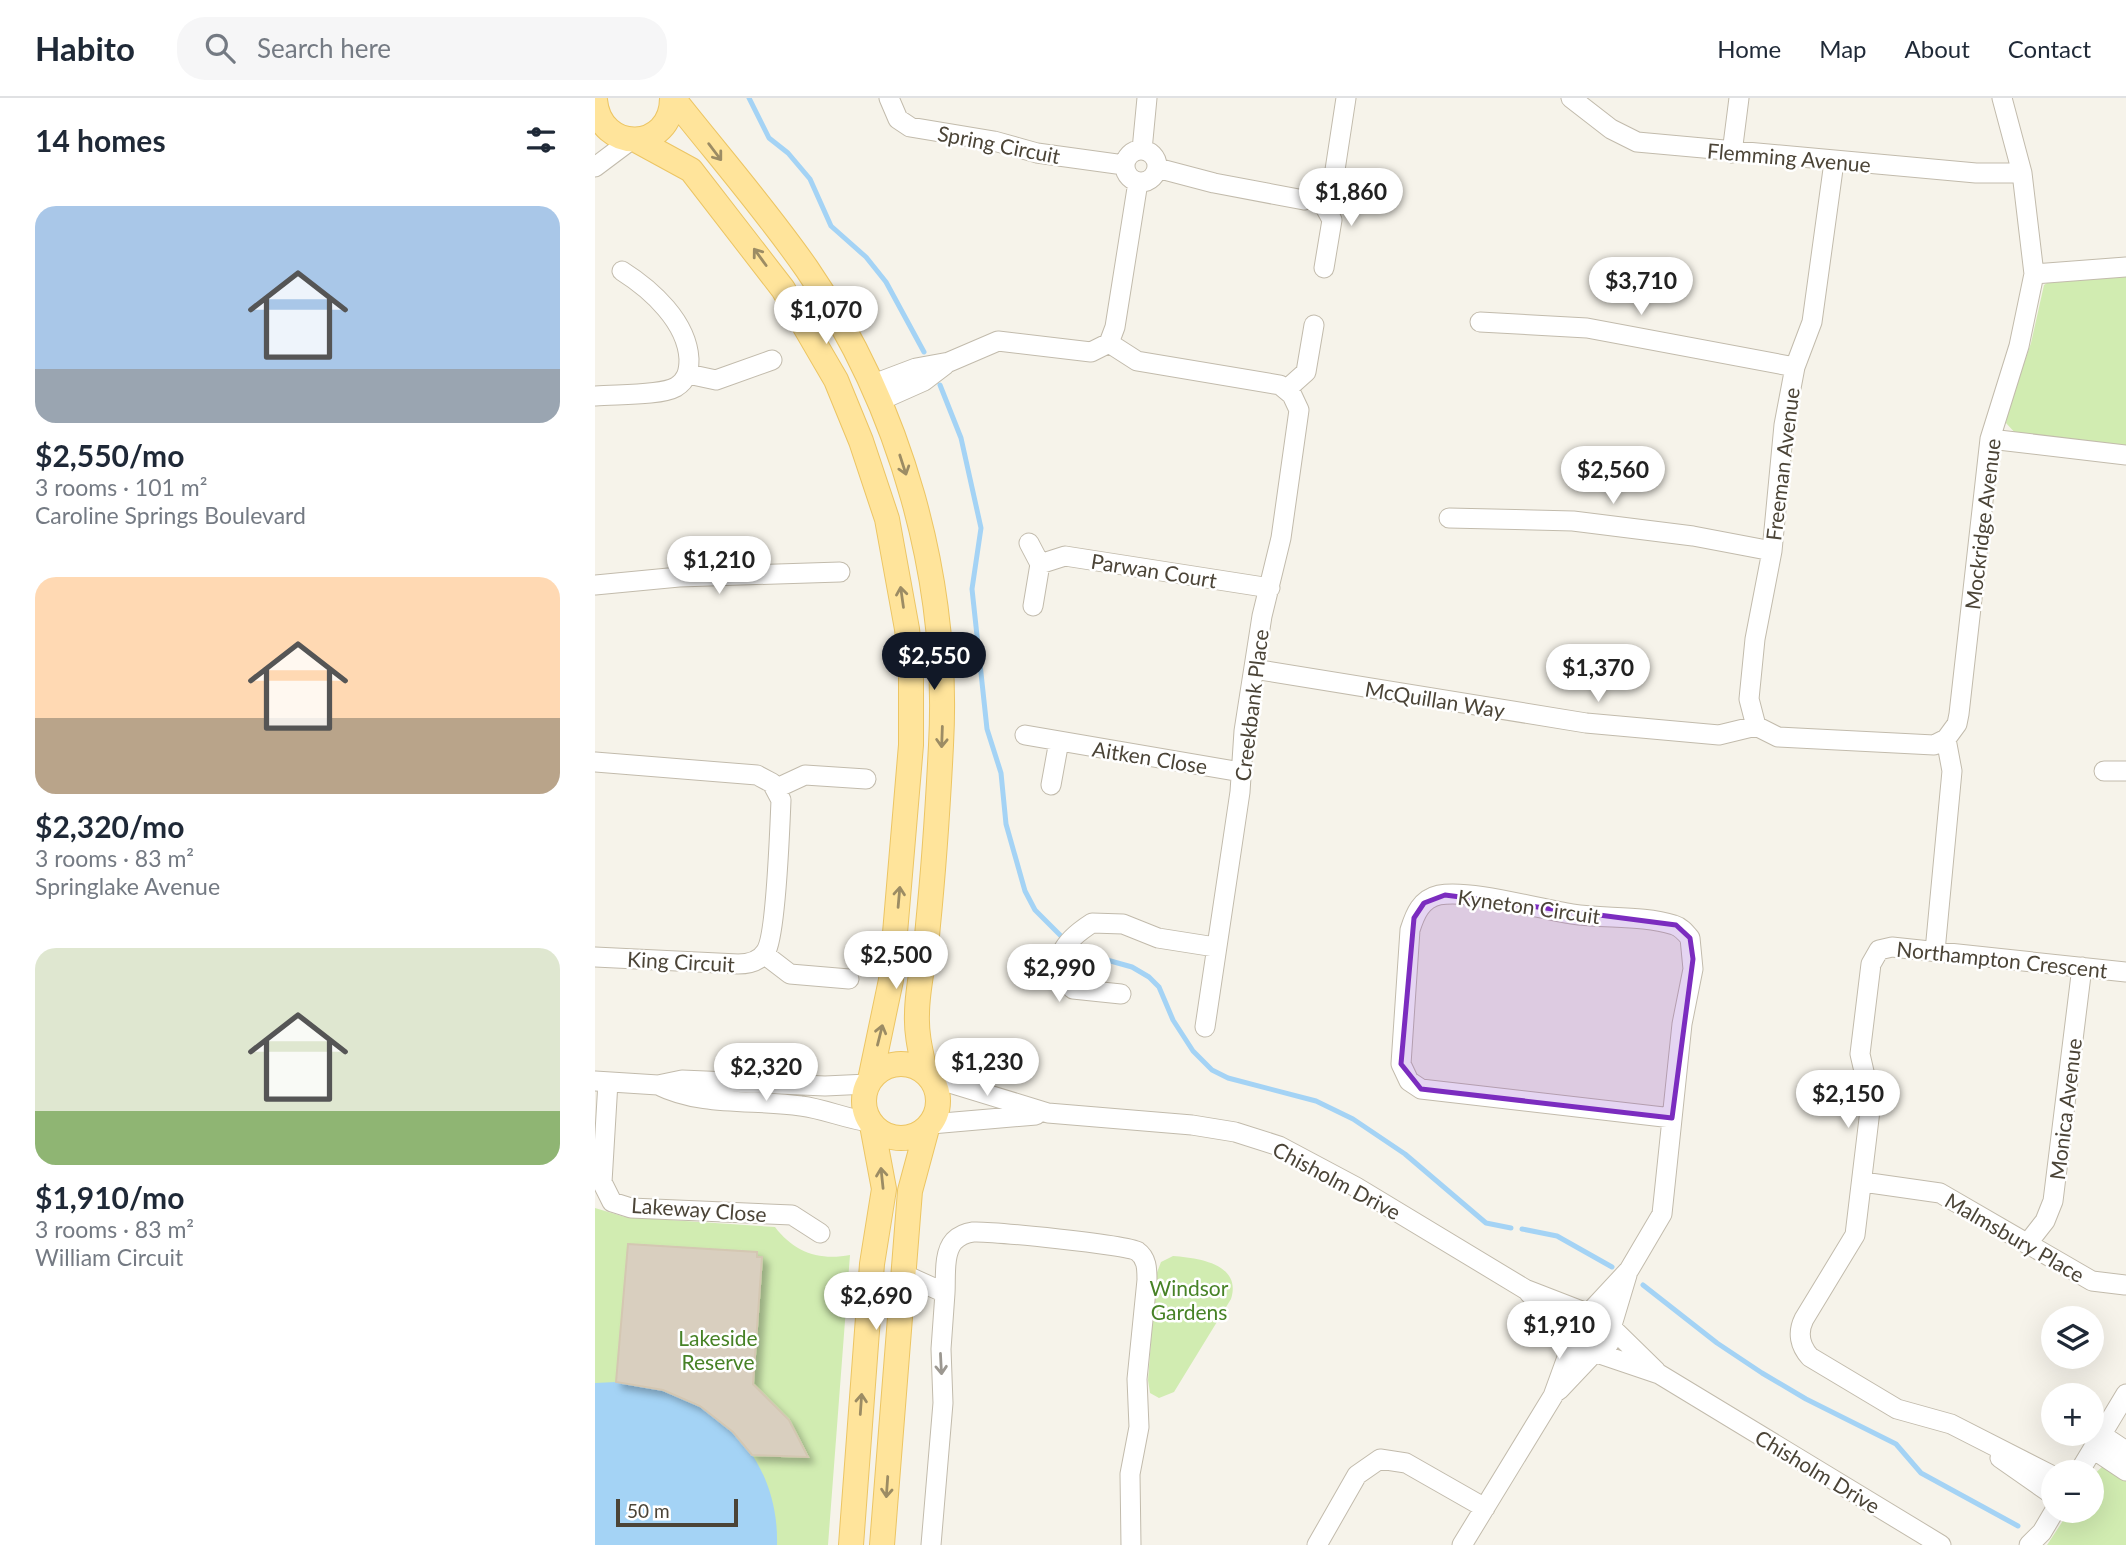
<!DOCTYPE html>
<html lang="en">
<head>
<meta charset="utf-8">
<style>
	body { margin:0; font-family:Lato,sans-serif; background:#f6f6f7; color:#1f2937; height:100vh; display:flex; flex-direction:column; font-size:26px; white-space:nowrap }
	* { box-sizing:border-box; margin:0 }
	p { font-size:23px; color:#747a83 }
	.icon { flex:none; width:38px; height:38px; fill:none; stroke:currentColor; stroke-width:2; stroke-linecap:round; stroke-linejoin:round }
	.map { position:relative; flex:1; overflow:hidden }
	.panel { display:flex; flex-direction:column; background:#fff; width:595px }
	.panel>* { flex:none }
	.controls { position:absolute; left:1446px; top:1208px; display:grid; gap:14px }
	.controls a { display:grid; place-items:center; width:63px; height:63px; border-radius:50%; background:#fff; box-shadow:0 7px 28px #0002; font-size:35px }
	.scale { position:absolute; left:21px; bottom:18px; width:122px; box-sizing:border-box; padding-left:7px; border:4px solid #4b4437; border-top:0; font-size:19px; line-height:24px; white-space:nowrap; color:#4b4437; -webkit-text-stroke:5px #fff; paint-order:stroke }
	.price { position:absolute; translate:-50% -60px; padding:0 16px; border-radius:24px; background:#fff; color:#222; font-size:23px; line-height:46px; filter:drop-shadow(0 2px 4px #0008) }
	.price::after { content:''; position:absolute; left:50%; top:42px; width:21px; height:16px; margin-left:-10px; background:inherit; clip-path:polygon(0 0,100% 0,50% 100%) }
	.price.current { background:#111827; color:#fff }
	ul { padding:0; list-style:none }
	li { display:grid; align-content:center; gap:14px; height:371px; padding:0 35px }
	li span { display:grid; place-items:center; height:217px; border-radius:21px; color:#555 }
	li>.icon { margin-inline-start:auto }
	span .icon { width:126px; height:126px; fill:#fffc; stroke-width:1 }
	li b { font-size:30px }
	h2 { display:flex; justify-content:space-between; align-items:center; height:84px; padding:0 35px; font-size:30px }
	header { display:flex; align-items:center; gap:42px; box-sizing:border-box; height:98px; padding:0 35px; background:#fff; border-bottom:2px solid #e0e1e3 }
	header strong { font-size:33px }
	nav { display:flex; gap:38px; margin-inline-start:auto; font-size:24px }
	.search { width:490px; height:63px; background:#f6f6f7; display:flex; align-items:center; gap:18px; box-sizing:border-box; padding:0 24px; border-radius:28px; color:#747a83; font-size:26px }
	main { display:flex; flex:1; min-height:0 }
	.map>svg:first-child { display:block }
	.green { fill:#d1ecb1 }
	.water { fill:#a4d3f5 }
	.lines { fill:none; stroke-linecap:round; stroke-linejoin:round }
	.stream { stroke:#a4d3f5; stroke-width:5 }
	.building { fill:#d9cfbf; stroke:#d4c7b2; stroke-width:2; filter:url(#shadow) }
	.minor-casing { stroke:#c2bbac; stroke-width:21 }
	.major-casing { stroke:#ecc563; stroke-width:26 }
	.minor { stroke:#fff; stroke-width:19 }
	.major { stroke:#ffe49b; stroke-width:24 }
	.oneway { stroke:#9c8c64 }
	.oneway2 { stroke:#9c9891 }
	.marked { fill:#7b2cbf; fill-opacity:0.2; stroke:#7b2cbf; stroke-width:5; stroke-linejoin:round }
	.labels { text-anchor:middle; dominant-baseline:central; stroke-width:5; stroke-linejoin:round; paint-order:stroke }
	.street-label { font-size:21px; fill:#4b4437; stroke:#fff }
	.park-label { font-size:21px; fill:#478226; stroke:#fff }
</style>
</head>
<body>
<header>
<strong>Habito</strong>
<div class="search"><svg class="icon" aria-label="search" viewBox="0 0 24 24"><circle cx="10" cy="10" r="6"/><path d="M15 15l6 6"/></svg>Search here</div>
<nav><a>Home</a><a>Map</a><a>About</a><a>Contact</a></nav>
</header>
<main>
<section class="panel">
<h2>14 homes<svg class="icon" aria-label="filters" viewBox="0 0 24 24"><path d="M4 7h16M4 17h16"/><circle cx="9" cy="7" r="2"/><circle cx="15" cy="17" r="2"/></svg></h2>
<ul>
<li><span style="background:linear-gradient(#a9c7e8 75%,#9aa5b1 0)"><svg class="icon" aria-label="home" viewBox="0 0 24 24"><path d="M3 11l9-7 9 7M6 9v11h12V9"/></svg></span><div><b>$2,550/mo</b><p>3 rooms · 101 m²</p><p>Caroline Springs Boulevard</p></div></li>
<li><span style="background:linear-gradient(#ffd9b3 65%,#b9a48a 0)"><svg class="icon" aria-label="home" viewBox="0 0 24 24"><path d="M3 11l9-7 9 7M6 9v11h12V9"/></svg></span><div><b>$2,320/mo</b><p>3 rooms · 83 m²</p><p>Springlake Avenue</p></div></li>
<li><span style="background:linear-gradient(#dfe7d0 75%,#8fb573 0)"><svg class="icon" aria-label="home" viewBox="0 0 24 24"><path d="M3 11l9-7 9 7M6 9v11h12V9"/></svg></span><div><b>$1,910/mo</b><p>3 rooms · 83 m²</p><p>William Circuit</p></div></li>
</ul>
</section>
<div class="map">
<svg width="1531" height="1447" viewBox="0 0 1531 1447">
	<defs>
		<filter id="shadow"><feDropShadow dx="6" dy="6" stdDeviation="3.5" flood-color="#0004"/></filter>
	</defs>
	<rect width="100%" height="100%" fill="#f6f3ea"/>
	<path class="green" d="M1531,175v174l-109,-12 -11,-12 2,-13 23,-67 13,-58 9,-6z
		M0,1110l30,9 150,10c19,25 44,34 75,28l-22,290h-233z
		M578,1158c26,2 69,8 58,43l-57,93 -15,6 -9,-5 -2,-13 8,-105 5,-13z
		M1512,1368l19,9v70h-79l23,-35h21v-33l11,-10z"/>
	<path class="water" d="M21,1284c16,2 33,4 48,8 71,22 115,82 113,155h-182v-162z"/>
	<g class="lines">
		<path class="stream" d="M154,0l20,40 19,15 22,26 21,47 35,31 20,25 38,70
			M345,287l21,53 20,90 -9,61 15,140 14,44 5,51 19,67 10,19 30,30
			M477,848l10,7 50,14 17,10 10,10 14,33 20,31 19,19 16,8 88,23 37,18 52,35 81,69 25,5
			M927,1131l35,7 55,31
			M1048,1187l74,58 45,30 44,26 90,45 25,29 97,53"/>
	</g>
	<path class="building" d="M33,1146l129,8v5h5l-9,127 36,36 19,37 -56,-2 -19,-23 -33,-26 -37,-16 -47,-8z"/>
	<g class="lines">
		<g class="minor-casing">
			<path id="minor" d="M294,0l9,21 12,8 84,14 43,12 87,12
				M976,0l40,31 26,13 339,31h46
				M530 68a16 16 0 1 1 32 0a16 16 0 1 1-32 0Z
				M547,52l5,-52
				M1137,55l7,-55
				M0,69l36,-27
				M562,70l57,15 90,17 15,-4 14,-13 13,-85
				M724,98l13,24 -8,48
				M1439,176l92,-7
				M885,224l107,6 208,39
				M514,245l28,18 143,24 12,10 7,15 -18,128 -19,78 -18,115 -4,61 -35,235
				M93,276l28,6 56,-20
				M276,287l45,-17 33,-6 49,-21 93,11 18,-9 6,-16 23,-145
				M692,291l19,-17 8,-47
				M0,298c20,-2 65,0 81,-9 11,-7 13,-16 13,-28 -2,-37 -37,-69 -67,-88
				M284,303l45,-20 21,-16
				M1395,341l136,16
				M854,420l124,3 120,15 79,15
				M434,445l11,21 -7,42
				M445,466l25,-8 205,32
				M0,487l84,-8 161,-5
				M659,571l332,54 133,12 37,-9 22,11 156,8 12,-6
				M1161,628l-7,-27 6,-60 17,-88 12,-126 11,-58 17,-45 22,-160
				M430,637l216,37
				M0,664l162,13 15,8 9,17c-1,25 -5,135 -15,151 -6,10 -17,13 -28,13l-143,-7
				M1509,673h22
				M456,687l8,-44
				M182,690l28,-13 61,4
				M1340,853l17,-180 -6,-32 11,-15 2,-10 31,-275 29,-93 15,-72 -12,-101 -20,-75
				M169,856l26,20 59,5
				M526,896l-48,-5c-27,-27 -9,-48 19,-66l31,1 35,14 57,9
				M335,979l118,36 144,12 43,7 44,14 77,41 169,102 62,24 16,2c15,12 11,30 -6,38l-15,-3 -10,-12 2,-16 13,-9
				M0,983l63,4 24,-5 143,6 43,-2
				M13,984l-6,100 10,20 19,6 161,7 28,18
				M63,987c44,22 96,14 143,21 24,3 45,13 69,16
				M336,1026l105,-9
				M1268,1084l77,11 152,88 33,4
				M1432,1146l18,-23 8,-20 29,-234
				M308,1176l42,19 -4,56 2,54 -12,142
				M350,1195c1,-15 -2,-40 9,-52 5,-5 11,-8 19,-9 16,-1 157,13 164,19 10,7 10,18 10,29l-10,99 2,48 -9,47 1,71
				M934,1195l43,45
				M995,1214l39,-42 33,-56 20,-190 11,-55 -3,-31c-5,-6 -9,-11 -16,-13 -32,-10 -69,-6 -102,-11 -33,-5 -102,-25 -133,-19 -18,4 -24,19 -29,35l-9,134 8,17 12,8 251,29
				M1017,1227l15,-50
				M1017,1230l44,43
				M1002,1255l62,21 282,171
				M964,1292l35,-37
				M1507,1337l24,16
				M1498,1351l33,22
				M1405,1360l53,37
				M1484,1374l47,-78
				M1458,1378l-102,-52 -54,-15 -87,-52c-10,-11 -13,-24 -6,-38l51,-84 16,-133 -11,-48 11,-90 8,-14 13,-3 234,25
				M722,1447l40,-70 23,-16 26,4 79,45
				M867,1447l91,-149 20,-55
				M1434,1447l13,-13 13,-22"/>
		</g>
		<g class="major-casing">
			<path id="major" d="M78,0c45,57 93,112 134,171 94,137 143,310 134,476 -3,60 -7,120 -13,180 -2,30 -11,60 -11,89 -1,20 4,39 8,58
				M0,2c5,54 77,52 77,-2
				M41,42l55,30 92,119 53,91 25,61 26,78 20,110 4,36v80l-20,235 -21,100
				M269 1003a37 37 0 1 1 74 0a37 37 0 1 1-74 0Z
				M256,1447l21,-281 12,-75 -12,-64
				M287,1447l28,-354 17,-63"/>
		</g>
		<use href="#minor" class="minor"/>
		<use href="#major" class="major"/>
	</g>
	<defs><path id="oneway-shaft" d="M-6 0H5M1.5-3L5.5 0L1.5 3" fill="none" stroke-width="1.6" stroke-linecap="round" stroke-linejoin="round" transform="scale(1.75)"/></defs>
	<g class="oneway">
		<use href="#oneway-shaft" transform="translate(120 54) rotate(53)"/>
		<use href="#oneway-shaft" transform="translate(165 159) rotate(-126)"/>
		<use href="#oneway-shaft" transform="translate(308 367) rotate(72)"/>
		<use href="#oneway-shaft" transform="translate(307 499) rotate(-98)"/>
		<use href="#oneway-shaft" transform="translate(347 639) rotate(92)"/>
		<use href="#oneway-shaft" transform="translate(304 799) rotate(-85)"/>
		<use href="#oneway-shaft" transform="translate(285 937) rotate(-76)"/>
		<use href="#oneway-shaft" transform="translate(287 1080) rotate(-96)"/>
		<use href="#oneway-shaft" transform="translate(266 1306) rotate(-86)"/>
		<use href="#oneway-shaft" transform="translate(292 1389) rotate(94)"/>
	</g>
	<use class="oneway2" href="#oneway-shaft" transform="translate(346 1266) rotate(87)"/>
	<path class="marked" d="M850,797l231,30 14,13 3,21 -21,159 -251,-29 -20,-25 13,-146 10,-15z"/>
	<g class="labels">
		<g class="street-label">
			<text transform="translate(404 46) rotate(11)">Spring Circuit</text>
			<text transform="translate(1194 59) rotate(5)">Flemming Avenue</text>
			<text transform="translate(1187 366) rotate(-83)">Freeman Avenue</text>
			<text transform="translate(1387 426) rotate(-83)">Mockridge Avenue</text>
			<text transform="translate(559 472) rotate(9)">Parwan Court</text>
			<text transform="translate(840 601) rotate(9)">McQuillan Way</text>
			<text transform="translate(656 607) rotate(-83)">Creekbank Place</text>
			<text transform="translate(555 659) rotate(9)">Aitken Close</text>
			<text transform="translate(934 808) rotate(8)">Kyneton Circuit</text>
			<text transform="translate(1407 861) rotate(6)">Northampton Crescent</text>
			<text transform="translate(86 863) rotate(3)">King Circuit</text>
			<text transform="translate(1470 1011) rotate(-83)">Monica Avenue</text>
			<text transform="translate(742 1082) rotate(28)">Chisholm Drive</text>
			<text transform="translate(104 1111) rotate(4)">Lakeway Close</text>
			<text transform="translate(1420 1139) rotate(30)">Malmsbury Place</text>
			<text transform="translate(1223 1373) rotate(31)">Chisholm Drive</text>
		</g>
		<g class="park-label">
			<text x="594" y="1189">Windsor<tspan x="594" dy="24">Gardens</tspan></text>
			<text x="123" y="1239">Lakeside<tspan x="123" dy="24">Reserve</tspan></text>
		</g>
	</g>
</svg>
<div class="controls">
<a><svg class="icon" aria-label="layers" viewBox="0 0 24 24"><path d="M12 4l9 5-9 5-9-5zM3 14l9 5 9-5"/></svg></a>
<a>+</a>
<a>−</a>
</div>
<div class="scale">50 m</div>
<b class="price" style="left:756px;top:130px">$1,860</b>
<b class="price" style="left:1046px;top:219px">$3,710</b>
<b class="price" style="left:231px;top:248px">$1,070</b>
<b class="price" style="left:1018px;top:408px">$2,560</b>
<b class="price" style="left:124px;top:498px">$1,210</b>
<b class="price current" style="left:339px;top:594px">$2,550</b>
<b class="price" style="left:1003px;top:606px">$1,370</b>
<b class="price" style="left:301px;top:893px">$2,500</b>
<b class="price" style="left:464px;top:906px">$2,990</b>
<b class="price" style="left:392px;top:1000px">$1,230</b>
<b class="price" style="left:171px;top:1005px">$2,320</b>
<b class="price" style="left:1253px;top:1032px">$2,150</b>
<b class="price" style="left:281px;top:1234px">$2,690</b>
<b class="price" style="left:964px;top:1263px">$1,910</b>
</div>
</main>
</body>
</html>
